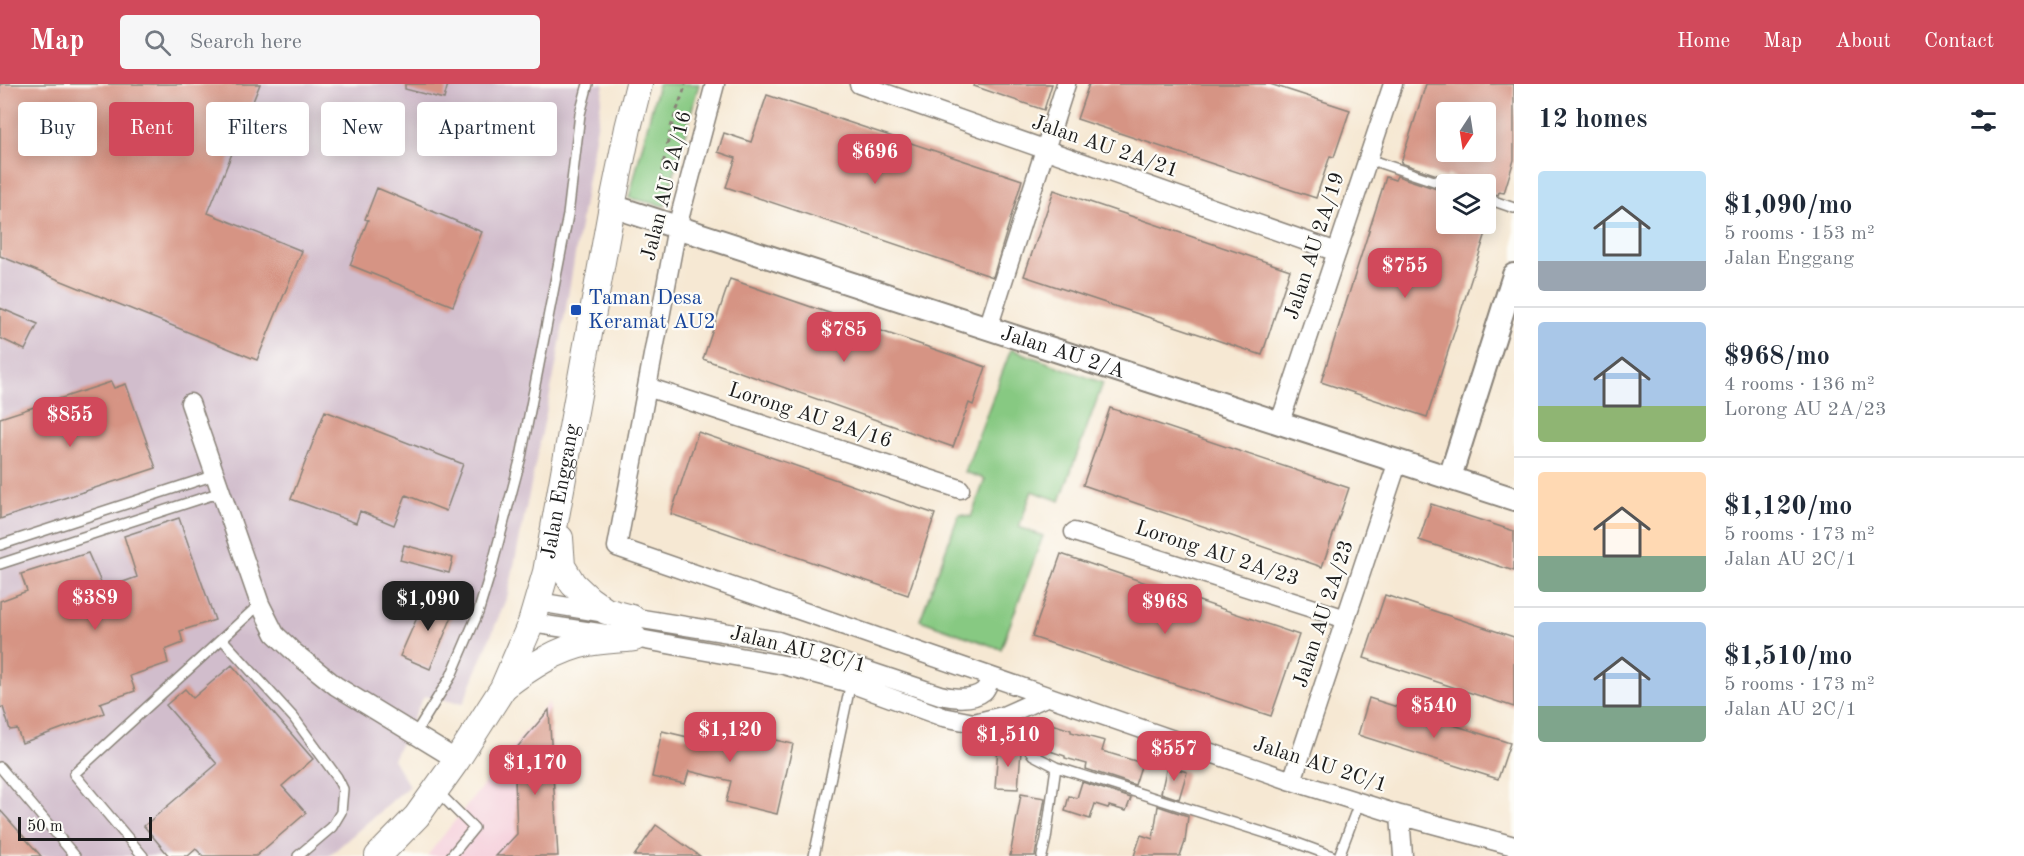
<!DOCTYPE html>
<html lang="en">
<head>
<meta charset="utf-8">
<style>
	body { margin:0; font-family:"Old Standard TT",serif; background:#f6f6f7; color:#1f2937; height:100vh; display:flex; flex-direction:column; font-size:22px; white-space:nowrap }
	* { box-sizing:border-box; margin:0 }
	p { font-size:20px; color:#747a83 }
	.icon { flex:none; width:33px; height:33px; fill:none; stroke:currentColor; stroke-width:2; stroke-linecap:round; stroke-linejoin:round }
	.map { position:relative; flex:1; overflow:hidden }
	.sheet { display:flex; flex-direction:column; background:#fff; width:510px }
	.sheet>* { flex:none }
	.banner { position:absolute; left:18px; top:18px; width:570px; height:54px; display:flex; gap:12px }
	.needle { width:39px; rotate:192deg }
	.controls { position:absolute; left:1436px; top:18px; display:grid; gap:12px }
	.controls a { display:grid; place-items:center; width:60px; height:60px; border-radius:6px; background:#fff; box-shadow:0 3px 15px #0003; font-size:30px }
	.scale { position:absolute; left:18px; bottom:15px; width:134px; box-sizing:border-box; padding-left:6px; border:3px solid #1c1c1c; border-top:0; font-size:16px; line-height:21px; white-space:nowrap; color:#1c1c1c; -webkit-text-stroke:4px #fdfcf7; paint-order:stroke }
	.price { position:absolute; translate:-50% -51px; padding:0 14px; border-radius:12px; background:#d1495b; color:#fff; font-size:20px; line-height:39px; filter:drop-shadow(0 2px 3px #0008) }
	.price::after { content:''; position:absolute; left:50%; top:36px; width:18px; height:14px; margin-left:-9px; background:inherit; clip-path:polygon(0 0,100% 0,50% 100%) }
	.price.selected { background:#222; color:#fff }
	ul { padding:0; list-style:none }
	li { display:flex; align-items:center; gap:18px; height:150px; padding:0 24px }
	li+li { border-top:2px solid #e0e1e3 }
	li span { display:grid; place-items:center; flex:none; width:168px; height:120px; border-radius:6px; color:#555 }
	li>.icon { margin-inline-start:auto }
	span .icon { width:72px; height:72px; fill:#fffc; stroke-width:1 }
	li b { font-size:26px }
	h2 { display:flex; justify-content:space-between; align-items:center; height:72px; padding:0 24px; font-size:26px }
	.tag { padding:0 21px; border-radius:6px; background:#fff; box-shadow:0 3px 15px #0003; font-size:21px; line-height:54px }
	.tag.selected { background:#d1495b; color:#fff }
	header { display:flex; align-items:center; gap:36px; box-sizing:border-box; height:84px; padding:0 30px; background:#d1495b; color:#fff }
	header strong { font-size:28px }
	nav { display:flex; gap:33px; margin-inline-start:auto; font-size:21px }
	.search { width:420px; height:54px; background:#f6f6f7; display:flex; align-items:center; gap:15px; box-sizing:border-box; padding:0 21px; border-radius:6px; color:#747a83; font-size:22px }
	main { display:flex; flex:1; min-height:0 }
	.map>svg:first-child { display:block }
	.built { fill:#f5cfdb }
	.industrial { fill:#d1bdcc }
	.green { fill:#87c982; stroke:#52724f; stroke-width:1.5 }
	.building { fill:#d69484; fill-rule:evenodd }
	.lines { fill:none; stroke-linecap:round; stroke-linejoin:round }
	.service-casing { stroke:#898278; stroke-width:12 }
	.minor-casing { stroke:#898278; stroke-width:21 }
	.tertiary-casing { stroke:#898278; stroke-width:26 }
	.secondary-casing { stroke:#898278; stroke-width:28 }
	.path { stroke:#898278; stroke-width:3; stroke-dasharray:4.5 4.5; stroke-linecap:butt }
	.service { stroke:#fff; stroke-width:9 }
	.minor { stroke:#fff; stroke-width:18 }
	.tertiary { stroke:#fff; stroke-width:22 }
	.secondary { stroke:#fff; stroke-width:26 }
	.transit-dot { fill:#1a4fb4; stroke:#fdfcf7; stroke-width:2 }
	.labels { text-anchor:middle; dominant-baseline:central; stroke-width:4.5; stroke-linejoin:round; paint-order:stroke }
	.street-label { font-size:21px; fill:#1c1c1c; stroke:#fdfcf7 }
	.transit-label { font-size:21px; fill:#164399; stroke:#fdfcf7; text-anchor:start }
</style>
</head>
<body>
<header>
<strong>Map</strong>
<div class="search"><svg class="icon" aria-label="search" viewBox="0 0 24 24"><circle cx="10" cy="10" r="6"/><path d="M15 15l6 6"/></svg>Search here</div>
<nav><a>Home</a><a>Map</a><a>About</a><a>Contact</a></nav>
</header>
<main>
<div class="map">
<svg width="1514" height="772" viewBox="0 0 1514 772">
	<rect width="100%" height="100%" fill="#fdfcf7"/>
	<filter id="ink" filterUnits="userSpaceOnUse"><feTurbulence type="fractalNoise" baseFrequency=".0167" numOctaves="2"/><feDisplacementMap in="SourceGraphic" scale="12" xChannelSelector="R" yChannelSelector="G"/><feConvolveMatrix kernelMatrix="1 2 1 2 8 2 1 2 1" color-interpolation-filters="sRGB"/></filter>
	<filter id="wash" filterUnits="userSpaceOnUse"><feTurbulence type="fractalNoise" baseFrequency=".008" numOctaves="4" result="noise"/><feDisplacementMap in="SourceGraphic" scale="24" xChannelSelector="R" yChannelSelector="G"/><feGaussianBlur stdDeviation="1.35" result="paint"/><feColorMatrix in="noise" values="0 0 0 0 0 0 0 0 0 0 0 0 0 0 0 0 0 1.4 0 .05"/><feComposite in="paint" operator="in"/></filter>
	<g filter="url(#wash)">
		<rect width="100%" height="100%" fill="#f6e8d3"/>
		<path class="built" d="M549,618l10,154h-132z"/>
		<path class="industrial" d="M0,0h604l-47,277 -49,233 -45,110 -39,-8 -31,63 16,27 -80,70h-329z"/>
		<path class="green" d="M658,0h41l-34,122 -36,-8z
			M1011,265l92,34 -43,118 -28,-10 -13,36 24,9 -42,113 -81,-29 39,-106 12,3 14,-38 -20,-7z"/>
		<g id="blocks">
			<path class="building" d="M0,0h260l-52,129 94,38 -45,109 -257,-104z
				M405,0h43l-4,15 -39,-10z
				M975,0h77l-8,26 -70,-24z
				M1089,0h181l80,26 -16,47 -4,-1 -14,42 -239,-79z
				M1426,0h88v76l-10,33 -5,-1 -1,3 -13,-4v-7h-10l-29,-9v3l-45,-15zM1446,28h39v40h-39z
				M767,11l255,85 -29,97 -267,-90 10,-29 -18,-6 6,-19 27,9z
				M1397,92l49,16v32h39v-19l9,3 -67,209 -106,-35 65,-205 9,3z
				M377,104l105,44 -18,42 1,1 -12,31 -103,-41 18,-45 -3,-1z
				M1054,106l236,80 -28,85 -238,-79z
				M730,195l256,88 -13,38 -4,-2 -16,44 -250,-88z
				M0,224l38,16 -13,26 -25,-12z
				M111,298l3,6 12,-4 30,84 -156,51v-101z
				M1110,324l239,80 -27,79 -239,-82z
				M325,327l138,53 -17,47 -40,-16 -12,30 -34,-14 -4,12 -65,-24z
				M698,348l237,82 -27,81 -237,-81z
				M1431,420l83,27v40l-95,-31z
				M179,434l36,102 -35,11 3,12 -18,7 3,13 -38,13 5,15 -35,12 4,10 -82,30 -5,-14 -7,1 -7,-23 -3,1v-107l27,-10 -6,-17 67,-21 16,36 33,-12 -13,-41z
				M404,461l49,13 -4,15 -49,-13z
				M1061,470l238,81 -28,81 -239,-79z
				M427,511l29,12 -26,62 -30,-13z
				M1385,511l129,42v70l-150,-49z
				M232,581l81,94 -31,27 24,27 -50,43h-53l-7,-7 -8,7h-19l-25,-30 73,-62 -51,-59 19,-16 8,9z
				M1369,614l141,45 -12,36 -140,-44z
				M549,626l9,146h-62l21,-22 -3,-83z
				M747,633l22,5 -3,16 27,6 -16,70 -51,-12 5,-21 -42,-10 -4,13 -33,-7 10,-46 47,11 3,-17 32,7z
				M1046,638l25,8v2l34,9 -3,10 40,12 -7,22 -49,-16 1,-5 -22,-6v-2l-27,-9z
				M998,663l21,1 2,3 -3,38 -23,-1z
				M1167,682l20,6 -8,27 -18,-6z
				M1082,698l49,16 -5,13 -17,-5 -1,2 -13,-4 -5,15 -25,-8 4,-15 8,2z
				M1021,710l24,4 -10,58h-25z
				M1158,722l30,10 -3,26 -5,14h-46l7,-21 12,4z
				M0,726l41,46h-41z
				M656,741l44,31h-66z"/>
		</g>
	</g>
	<g filter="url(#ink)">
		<use href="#blocks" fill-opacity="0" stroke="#898278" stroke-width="1.5"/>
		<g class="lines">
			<g class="service-casing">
				<path id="service" d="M1368,75l78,26
					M1485,114l29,10
					M0,461l215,-70
					M0,480l221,-72
					M222,555l72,79 43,59 6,12 -2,23 -9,15 -34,29
					M1003,632l30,39 23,12 238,75 38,14
					M415,650l36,-58 27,-63 12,-39 31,-117 47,-242 12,-101 8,-30
					M0,683l75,89
					M438,708l36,36 -23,28
					M143,772l-69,-82 186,-170
					M814,772l37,-174
					M1042,772l4,-17 10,-72
					M1339,772l20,-53"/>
			</g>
			<g class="minor-casing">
				<path id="minor" d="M715,0l-38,143 -60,320 675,234 108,34 114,31
					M859,0l478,168
					M988,244l78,-244
					M647,303l313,102
					M190,319l70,201 15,30 20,19 41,33 121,74
					M1280,338l113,-338
					M1074,448l272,87
					M538,518l240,39 162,54c13,3 32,6 44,-4 3,-3 5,-10 7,-13
					M531,539l103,15 150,27 66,18 93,34 31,6 29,-7 43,-19
					M1292,697l106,-320
					M1400,731l3,41"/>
			</g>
			<g class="tertiary-casing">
				<g id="tertiary">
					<path id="s1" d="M612,122l902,293"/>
					<path d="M1450,393l64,-202"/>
				</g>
			</g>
			<g class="secondary-casing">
				<g id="secondary">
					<path d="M560,454l2,28 11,18 16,15 17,12 26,7"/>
					<path d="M505,602c24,-18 52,-37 83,-43 15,-3 31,-3 46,-5"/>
					<path id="s2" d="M378,772l39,-40 40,-56 46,-72 28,-65 15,-51 66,-366 16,-78 11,-44"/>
				</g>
			</g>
			<path class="path" d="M658,105l13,-62 15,-43"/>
			<use href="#service" class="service"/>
			<use href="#minor" class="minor"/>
			<use href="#tertiary" class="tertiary"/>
			<use href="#secondary" class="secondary"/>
		</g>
	</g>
	<rect class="transit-dot" x="570" y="220" width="12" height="12" rx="3"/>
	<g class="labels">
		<g class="street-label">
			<text transform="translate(1105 63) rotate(19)">Jalan AU 2A/21</text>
			<text transform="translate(667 102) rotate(-76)">Jalan AU 2A/16</text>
			<text transform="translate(1315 162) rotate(-72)">Jalan AU 2A/19</text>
			<text stroke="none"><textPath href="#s1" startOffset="474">Jalan AU 2/A</textPath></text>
			<text transform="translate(810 332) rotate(18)">Lorong AU 2A/16</text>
			<text stroke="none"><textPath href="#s2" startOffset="416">Jalan Enggang</textPath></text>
			<text transform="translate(1217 470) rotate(18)">Lorong AU 2A/23</text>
			<text transform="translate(1324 530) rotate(-72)">Jalan AU 2A/23</text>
			<text transform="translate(798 566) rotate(14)">Jalan AU 2C/1</text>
			<text transform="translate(1320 681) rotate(18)">Jalan AU 2C/1</text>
		</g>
		<g class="transit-label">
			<text x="588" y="214">Taman Desa<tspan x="588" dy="24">Keramat AU2</tspan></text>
		</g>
	</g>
</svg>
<div class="controls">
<a><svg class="needle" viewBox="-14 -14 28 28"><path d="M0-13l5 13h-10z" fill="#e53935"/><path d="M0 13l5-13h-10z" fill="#747a83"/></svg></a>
<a><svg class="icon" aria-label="layers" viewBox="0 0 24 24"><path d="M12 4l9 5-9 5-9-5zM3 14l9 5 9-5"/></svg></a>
</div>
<div class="scale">50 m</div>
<b class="price" style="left:875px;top:101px">$696</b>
<b class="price" style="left:1405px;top:215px">$755</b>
<b class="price" style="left:844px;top:279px">$785</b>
<b class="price" style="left:70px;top:364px">$855</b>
<b class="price" style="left:95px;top:547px">$389</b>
<b class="price selected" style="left:428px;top:548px">$1,090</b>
<b class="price" style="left:1165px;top:551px">$968</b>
<b class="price" style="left:1434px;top:655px">$540</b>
<b class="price" style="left:730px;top:679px">$1,120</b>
<b class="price" style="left:1008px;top:684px">$1,510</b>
<b class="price" style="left:1174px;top:698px">$557</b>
<b class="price" style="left:535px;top:712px">$1,170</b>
<div class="banner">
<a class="tag">Buy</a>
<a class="tag selected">Rent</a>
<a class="tag">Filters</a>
<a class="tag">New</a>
<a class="tag">Apartment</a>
</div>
</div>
<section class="sheet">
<h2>12 homes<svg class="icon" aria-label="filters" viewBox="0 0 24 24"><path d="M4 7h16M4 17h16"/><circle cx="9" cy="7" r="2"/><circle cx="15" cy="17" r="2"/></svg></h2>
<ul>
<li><span style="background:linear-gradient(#bfe0f5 75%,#9aa5b1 0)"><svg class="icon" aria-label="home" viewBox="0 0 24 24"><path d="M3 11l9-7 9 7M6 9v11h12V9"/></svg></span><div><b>$1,090/mo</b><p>5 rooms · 153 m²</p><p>Jalan Enggang</p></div></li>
<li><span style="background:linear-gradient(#a9c7e8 70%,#8fb573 0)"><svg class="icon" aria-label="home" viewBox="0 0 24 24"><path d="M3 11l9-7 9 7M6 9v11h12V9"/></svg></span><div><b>$968/mo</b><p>4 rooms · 136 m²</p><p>Lorong AU 2A/23</p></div></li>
<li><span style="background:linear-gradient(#ffd9b3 70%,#7fa58c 0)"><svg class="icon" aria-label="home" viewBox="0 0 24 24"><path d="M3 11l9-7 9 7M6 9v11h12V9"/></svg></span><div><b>$1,120/mo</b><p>5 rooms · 173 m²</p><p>Jalan AU 2C/1</p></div></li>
<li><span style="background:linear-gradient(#a9c7e8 70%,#7fa58c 0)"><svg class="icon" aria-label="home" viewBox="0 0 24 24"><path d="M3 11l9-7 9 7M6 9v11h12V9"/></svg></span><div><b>$1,510/mo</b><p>5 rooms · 173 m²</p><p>Jalan AU 2C/1</p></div></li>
</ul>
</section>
</main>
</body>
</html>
